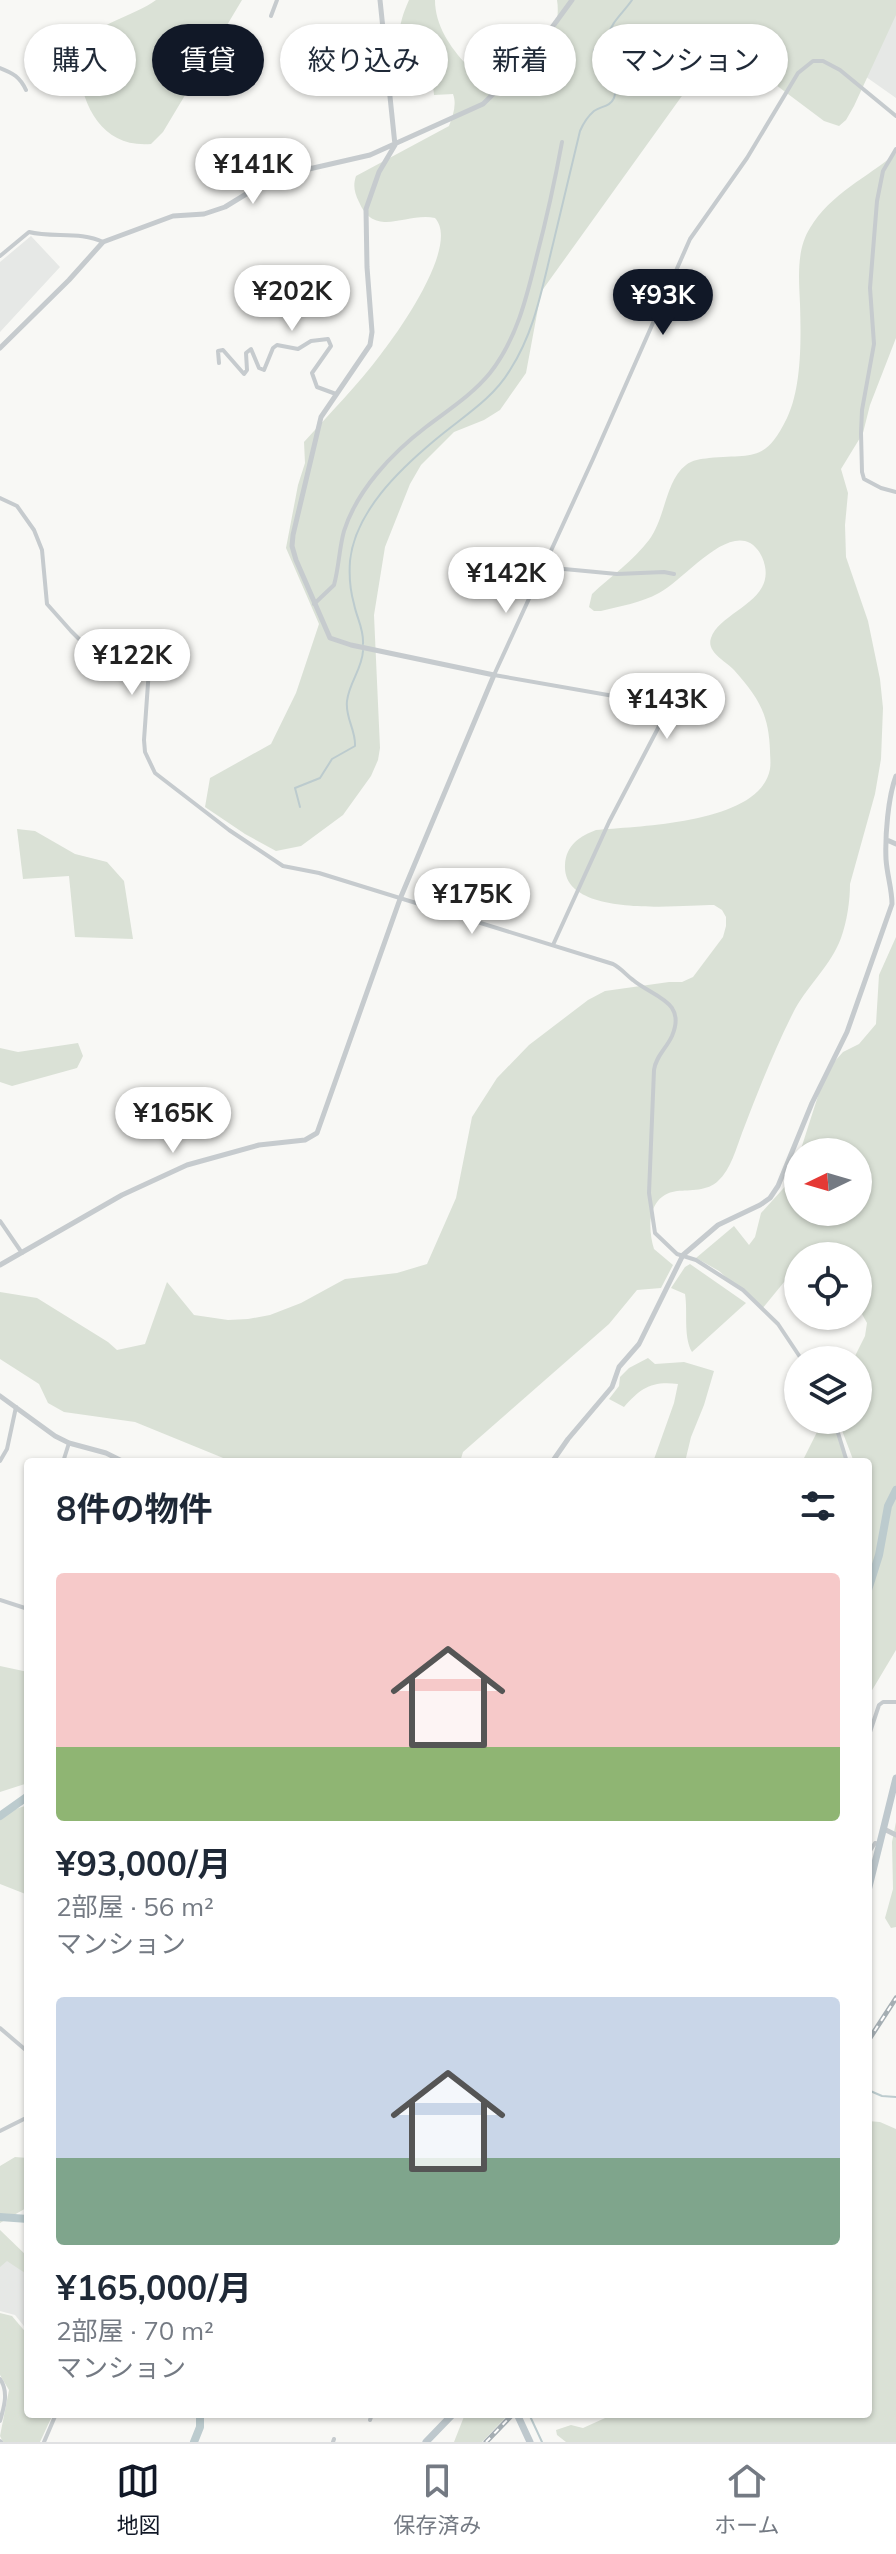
<!DOCTYPE html>
<html lang="ja">
<head>
<meta charset="utf-8">
<style>
	body { margin:0; font-family:Mulish,"Noto Sans JP",sans-serif; background:#f6f6f7; color:#1f2937; height:100vh; display:flex; flex-direction:column; font-size:30px; white-space:nowrap }
	* { box-sizing:border-box; margin:0 }
	p { font-size:26px; color:#747a83 }
	.icon { flex:none; width:44px; height:44px; fill:none; stroke:currentColor; stroke-width:2; stroke-linecap:round; stroke-linejoin:round }
	.map { position:relative; flex:1; overflow:hidden }
	.panel { position:absolute; left:24px; top:1458px; width:848px; height:960px; display:flex; flex-direction:column; background:#fff; border-radius:8px; box-shadow:0 2px 6px #0004 }
	.panel>* { flex:none }
	.guide { position:absolute; left:24px; top:24px; width:848px; height:72px; display:flex; gap:16px }
	.needle { width:52px; rotate:265deg }
	.fabs { position:absolute; left:784px; top:1138px; display:grid; gap:16px }
	.fabs a { display:grid; place-items:center; width:88px; height:88px; border-radius:50%; background:#fff; box-shadow:0 2px 6px #0004; font-size:40px }
	.price { position:absolute; translate:-50% -68px; padding:0 18px; border-radius:28px; background:#fff; color:#222; font-size:26px; line-height:52px; filter:drop-shadow(0 2px 4px #0008) }
	.price::after { content:''; position:absolute; left:50%; top:48px; width:24px; height:18px; margin-left:-12px; background:inherit; clip-path:polygon(0 0,100% 0,50% 100%) }
	.price.selected { background:#111827; color:#fff }
	ul { padding:0; list-style:none }
	li { display:grid; align-content:center; gap:16px; height:424px; padding:0 32px }
	li span { display:grid; place-items:center; height:248px; border-radius:8px; color:#555 }
	li>.icon { margin-inline-start:auto }
	span .icon { width:144px; height:144px; fill:#fffc; stroke-width:1 }
	li b { font-size:34px }
	h2 { display:flex; justify-content:space-between; align-items:center; height:96px; padding:0 32px; font-size:34px }
	.tag { padding:0 28px; border-radius:36px; background:#fff; box-shadow:0 2px 6px #0004; font-size:28px; line-height:72px }
	.tag.selected { background:#111827; color:#fff }
	.menu { display:flex; justify-content:space-around; align-items:center; height:112px; border-top:2px solid #e0e1e3; background:#fff; font-size:22px; color:#747a83 }
	.menu a { display:grid; justify-items:center; gap:4px }
	.menu .selected { color:#111827 }
	.map>svg:first-child { display:block }
	.built { fill:#e6e8e6 }
	.green { fill:#dae1d6 }
	.lines { fill:none; stroke-linecap:round; stroke-linejoin:round }
	.stream { stroke:#bccbce; stroke-width:2 }
	.river { stroke:#bccbce; stroke-width:8 }
	.minor { stroke:#c6cbce; stroke-width:4 }
	.tertiary { stroke:#c6cbce; stroke-width:5 }
	.trunk { stroke:#bec8cd; stroke-width:7 }
	.rail-casing { stroke:#a5aeb3; stroke-width:5 }
	.rail { stroke:#fff; stroke-width:2; stroke-dasharray:6; stroke-linecap:butt }
</style>
</head>
<body>
<div class="map">
<svg width="896" height="2442" viewBox="0 0 896 2442">
	<rect width="100%" height="100%" fill="#f8f8f5"/>
	<path class="built" d="M757,0h139v98z
		M31,236l29,31 -60,65v-70z
		M0,2250l28,26v55l-13,-16 -15,-4z"/>
	<path class="green" d="M156,0h86l-79,132 -12,12c-46,4 -68,-34 -72,-75 0,-8 -2,-18 2,-25 13,-19 55,-29 75,-44z
		M409,0h26c0,25 15,47 31,64h6l3,9c12,2 26,7 38,4 30,-9 49,-48 44,-77h339v15l-42,91 -8,14 -7,6 -15,-5 -104,-78 -179,249 -15,81 -26,37 -16,10 -30,12 -33,33 -11,19 -25,63 -11,68 6,133 -2,12 -7,16 -28,39 -42,31 -25,5 -31,-17 -40,-27 5,-29 61,-34 25,-51 23,-69 -33,-76 12,-63 7,-22 -1,-21c26,-29 54,-57 77,-88 18,-23 79,-109 54,-136 -29,-6 -60,21 -76,-16 -5,-10 -6,-17 -3,-26l93,-50c4,-11 8,-21 4,-32l-19,1 -2,-19c-37,-20 -39,-40 -23,-76z
		M896,153v185l-26,67 -7,28 -22,36 7,24 -3,32 1,32 22,64 12,58 3,29 -2,51 -6,35 -25,90c0,17 -3,37 -9,54 -10,27 -32,46 -46,71 -20,39 -37,82 -53,124 -6,16 -11,36 -24,48 -10,10 -28,9 -41,10 -29,4 -30,35 -23,58l19,16 -12,23 -24,2 -28,34 -146,128 -3,10h-227l-98,-40 -71,-10 -16,-9 -9,-19 -39,-25v-67l37,6 71,44 9,8 28,-6 22,-62 27,33 34,5 20,-1 22,-4 31,-12 44,-24 52,-6 30,-9 29,-66 16,-81 25,-39 32,-33 59,-45 17,-9 64,-9h13l11,-5 30,-40 3,-11v-9l-4,-7 -8,-5c-33,0 -152,14 -149,-40 1,-20 15,-29 31,-35 43,-4 164,-6 174,-61 1,-6 0,-13 0,-18 -1,-37 -12,-54 -36,-81 -8,-9 -28,-18 -23,-32 10,-28 70,-37 51,-81 -3,-7 -9,-14 -17,-16 -27,-6 -63,40 -86,52 -18,10 -39,13 -58,18h-7l-5,-4 3,-13c18,-17 42,-34 57,-54 17,-23 16,-59 37,-75 6,-5 15,-6 23,-7 44,-4 56,5 78,-40 15,-31 14,-80 13,-114 -1,-25 -4,-54 10,-76 21,-35 57,-50 86,-75z
		M17,829l18,2 40,23 32,8 17,19 9,58 -58,-2 -6,-61 -46,3z
		M896,937v713l-28,47v-235h-14l-16,-42h20v-60h-5l12,-24 2,-13 -9,-16v-51h-60v9l-36,44 -43,-38 -23,-13 38,-32 15,19 6,-8 6,-24 30,-33 7,-21v53h60v-60h-58l26,-81 17,-19 16,-8 17,-20 3,-49z
		M78,1043l5,13 -6,12 -65,18 -12,-4v-34l18,4z
		M690,1264l56,39 -54,49c-9,-16 -4,-40 -7,-58l-14,-6 14,-21z
		M648,1358l7,6 29,-2 30,9 -10,34 -13,32 -6,25h-32l21,-59 4,-19c-27,-3 -37,4 -54,23l-15,-8 10,-13 1,-9 9,-9z
		M823,1420h8l18,42h-47z
		M0,1666l28,6v111l-28,9z
		M28,1805v90l-28,-11v-70z
		M896,1822v105l-5,1 -6,-10 8,-29 -1,-47z
		M868,2121l12,1 16,7v313h-330l-9,-7 -1,-5 15,-5 12,3 31,-14h254z
		M15,2157l13,1v49l-28,16v-57z
		M0,2230l28,27v18l-21,-14 -7,6z
		M0,2313l12,3 16,19v79h25l-13,28h-37l-3,-6 9,-46 -9,-15z
		M465,2414l15,2 25,-2 1,3 -24,25h-28z"/>
	<g class="lines">
		<path class="stream" d="M594,50l12,-2
			M363,644c1,-15 -6,-25 -9,-40 -4,-14 -5,-29 -4,-43 5,-49 49,-91 85,-121 27,-23 57,-40 75,-70 25,-39 32,-82 43,-126 9,-38 18,-75 27,-113 3,-7 7,-14 14,-20 7,-5 16,-4 20,-13 6,-17 -11,-42 -6,-62 3,-14 16,-24 24,-36
			M300,807l-5,-19 25,-10 12,-19 23,-13c1,-16 -10,-28 -8,-45 2,-18 15,-32 16,-50
			M868,2090l14,6 14,1
			M529,2414l13,28"/>
		<path class="river" d="M868,1590l11,-35 9,-49 8,-16
			M0,1816l28,-20
			M0,2217l28,2
			M194,2442l6,-15v-13"/>
		<path class="minor" d="M271,16l6,-16
			M0,68c13,5 20,9 26,22
			M896,149l-13,22 -6,30 -7,87 4,56 -12,66 -1,23 1,39 2,7 17,9 15,4
			M0,256l29,-24c23,6 52,-1 74,10
			M219,363l-1,-12 5,-1 21,24 3,-4 -1,-17 5,-4 8,19 5,2 9,-22 4,-3 21,4 13,-8 17,-2 3,7 -19,27 5,14 19,7
			M0,498l17,8 17,24 8,20 5,54 24,27 8,8 23,11 48,5 -6,85 1,12 10,21 74,57 54,36 36,7 294,91c8,4 13,11 20,16 20,17 54,21 39,56 -6,13 -16,20 -18,34l-5,123 6,40 22,21 19,6 47,30 35,34 24,36
			M543,567l74,7 47,-2 10,2
			M314,604l20,-19c5,-18 5,-36 10,-54 13,-41 48,-78 82,-104 22,-17 46,-32 64,-54 27,-34 37,-77 47,-118 10,-38 18,-75 25,-113
			M553,945l56,-123 59,-113 -43,-11 -131,-23 99,-216 97,-220 57,-81 51,-85 15,-12h10l17,9 56,46
			M0,1221l22,32
			M834,1420l13,42
			M0,1461l7,-12 9,-42
			M63,1462l6,-19
			M0,1600l28,9
			M868,1738l11,-33 4,-3h13
			M868,1854l7,-11 4,1
			M0,2028l28,24
			M0,2131l28,-14
			M0,2379c9,13 4,28 0,42
			M370,2420l2,-6
			M0,2441l1,1
			M44,2442l12,-28
			M333,2442l1,-3"/>
		<path class="tertiary" d="M0,348l69,-68 34,-38 70,-26 31,-2 21,-7 49,-30 96,-22 113,-51 46,-45 43,-59
			M887,840l9,4
			M0,1265l122,-70 65,-30 72,-20 46,-5 12,-7 83,-234 94,-224 -143,-30 -21,-7 -34,-78 -4,-14 1,-11 28,-118 49,-72 2,-13 -5,-65 -1,-58 13,-37 16,-27 -15,-145
			M0,1396l55,40 14,7 37,10 18,9
			M552,1462l16,-23 44,-52 7,-20 20,-23 44,-89 35,-30 42,-20 10,-7 8,-12 34,-83 35,-71 45,-128c0,-15 -5,-29 -6,-45 -1,-23 2,-62 10,-83
			M884,1829l12,6"/>
		<path class="trunk" d="M868,1891l28,-113
			M517,2414l13,28
			M426,2442l27,-28"/>
		<g class="rail-casing">
			<path id="rail" d="M868,2041l28,-43
				M486,2442l27,-28"/>
		</g>
		<use href="#rail" class="rail"/>
	</g>
</svg>
<div class="fabs">
<a><svg class="needle" viewBox="-14 -14 28 28"><path d="M0-13l5 13h-10z" fill="#e53935"/><path d="M0 13l5-13h-10z" fill="#747a83"/></svg></a>
<a><svg class="icon" aria-label="locate" viewBox="0 0 24 24"><circle cx="12" cy="12" r="6"/><path d="M12 2v4M12 18v4M2 12h4M18 12h4"/></svg></a>
<a><svg class="icon" aria-label="layers" viewBox="0 0 24 24"><path d="M12 4l9 5-9 5-9-5zM3 14l9 5 9-5"/></svg></a>
</div>
<b class="price" style="left:253px;top:206px">¥141K</b>
<b class="price" style="left:292px;top:333px">¥202K</b>
<b class="price selected" style="left:663px;top:337px">¥93K</b>
<b class="price" style="left:506px;top:615px">¥142K</b>
<b class="price" style="left:132px;top:697px">¥122K</b>
<b class="price" style="left:667px;top:741px">¥143K</b>
<b class="price" style="left:472px;top:936px">¥175K</b>
<b class="price" style="left:173px;top:1155px">¥165K</b>
<div class="guide">
<a class="tag">購入</a>
<a class="tag selected">賃貸</a>
<a class="tag">絞り込み</a>
<a class="tag">新着</a>
<a class="tag">マンション</a>
</div>
<section class="panel">
<h2>8件の物件<svg class="icon" aria-label="filters" viewBox="0 0 24 24"><path d="M4 7h16M4 17h16"/><circle cx="9" cy="7" r="2"/><circle cx="15" cy="17" r="2"/></svg></h2>
<ul>
<li><span style="background:linear-gradient(#f6c9c9 70%,#8fb573 0)"><svg class="icon" aria-label="home" viewBox="0 0 24 24"><path d="M3 11l9-7 9 7M6 9v11h12V9"/></svg></span><div><b>¥93,000/月</b><p>2部屋 · 56 m²</p><p>マンション</p></div></li>
<li><span style="background:linear-gradient(#c9d6e8 65%,#7fa58c 0)"><svg class="icon" aria-label="home" viewBox="0 0 24 24"><path d="M3 11l9-7 9 7M6 9v11h12V9"/></svg></span><div><b>¥165,000/月</b><p>2部屋 · 70 m²</p><p>マンション</p></div></li>
</ul>
</section>
</div>
<nav class="menu">
<a class="selected"><svg class="icon" aria-label="map" viewBox="0 0 24 24"><path d="M3 6l6-2 6 2 6-2v14l-6 2-6-2-6 2zM9 4v14M15 6v14"/></svg>地図</a>
<a><svg class="icon" aria-label="saved" viewBox="0 0 24 24"><path d="M7 4h10v16l-5-4-5 4z"/></svg>保存済み</a>
<a><svg class="icon" aria-label="home" viewBox="0 0 24 24"><path d="M3 11l9-7 9 7M6 9v11h12V9"/></svg>ホーム</a>
</nav>
</body>
</html>
